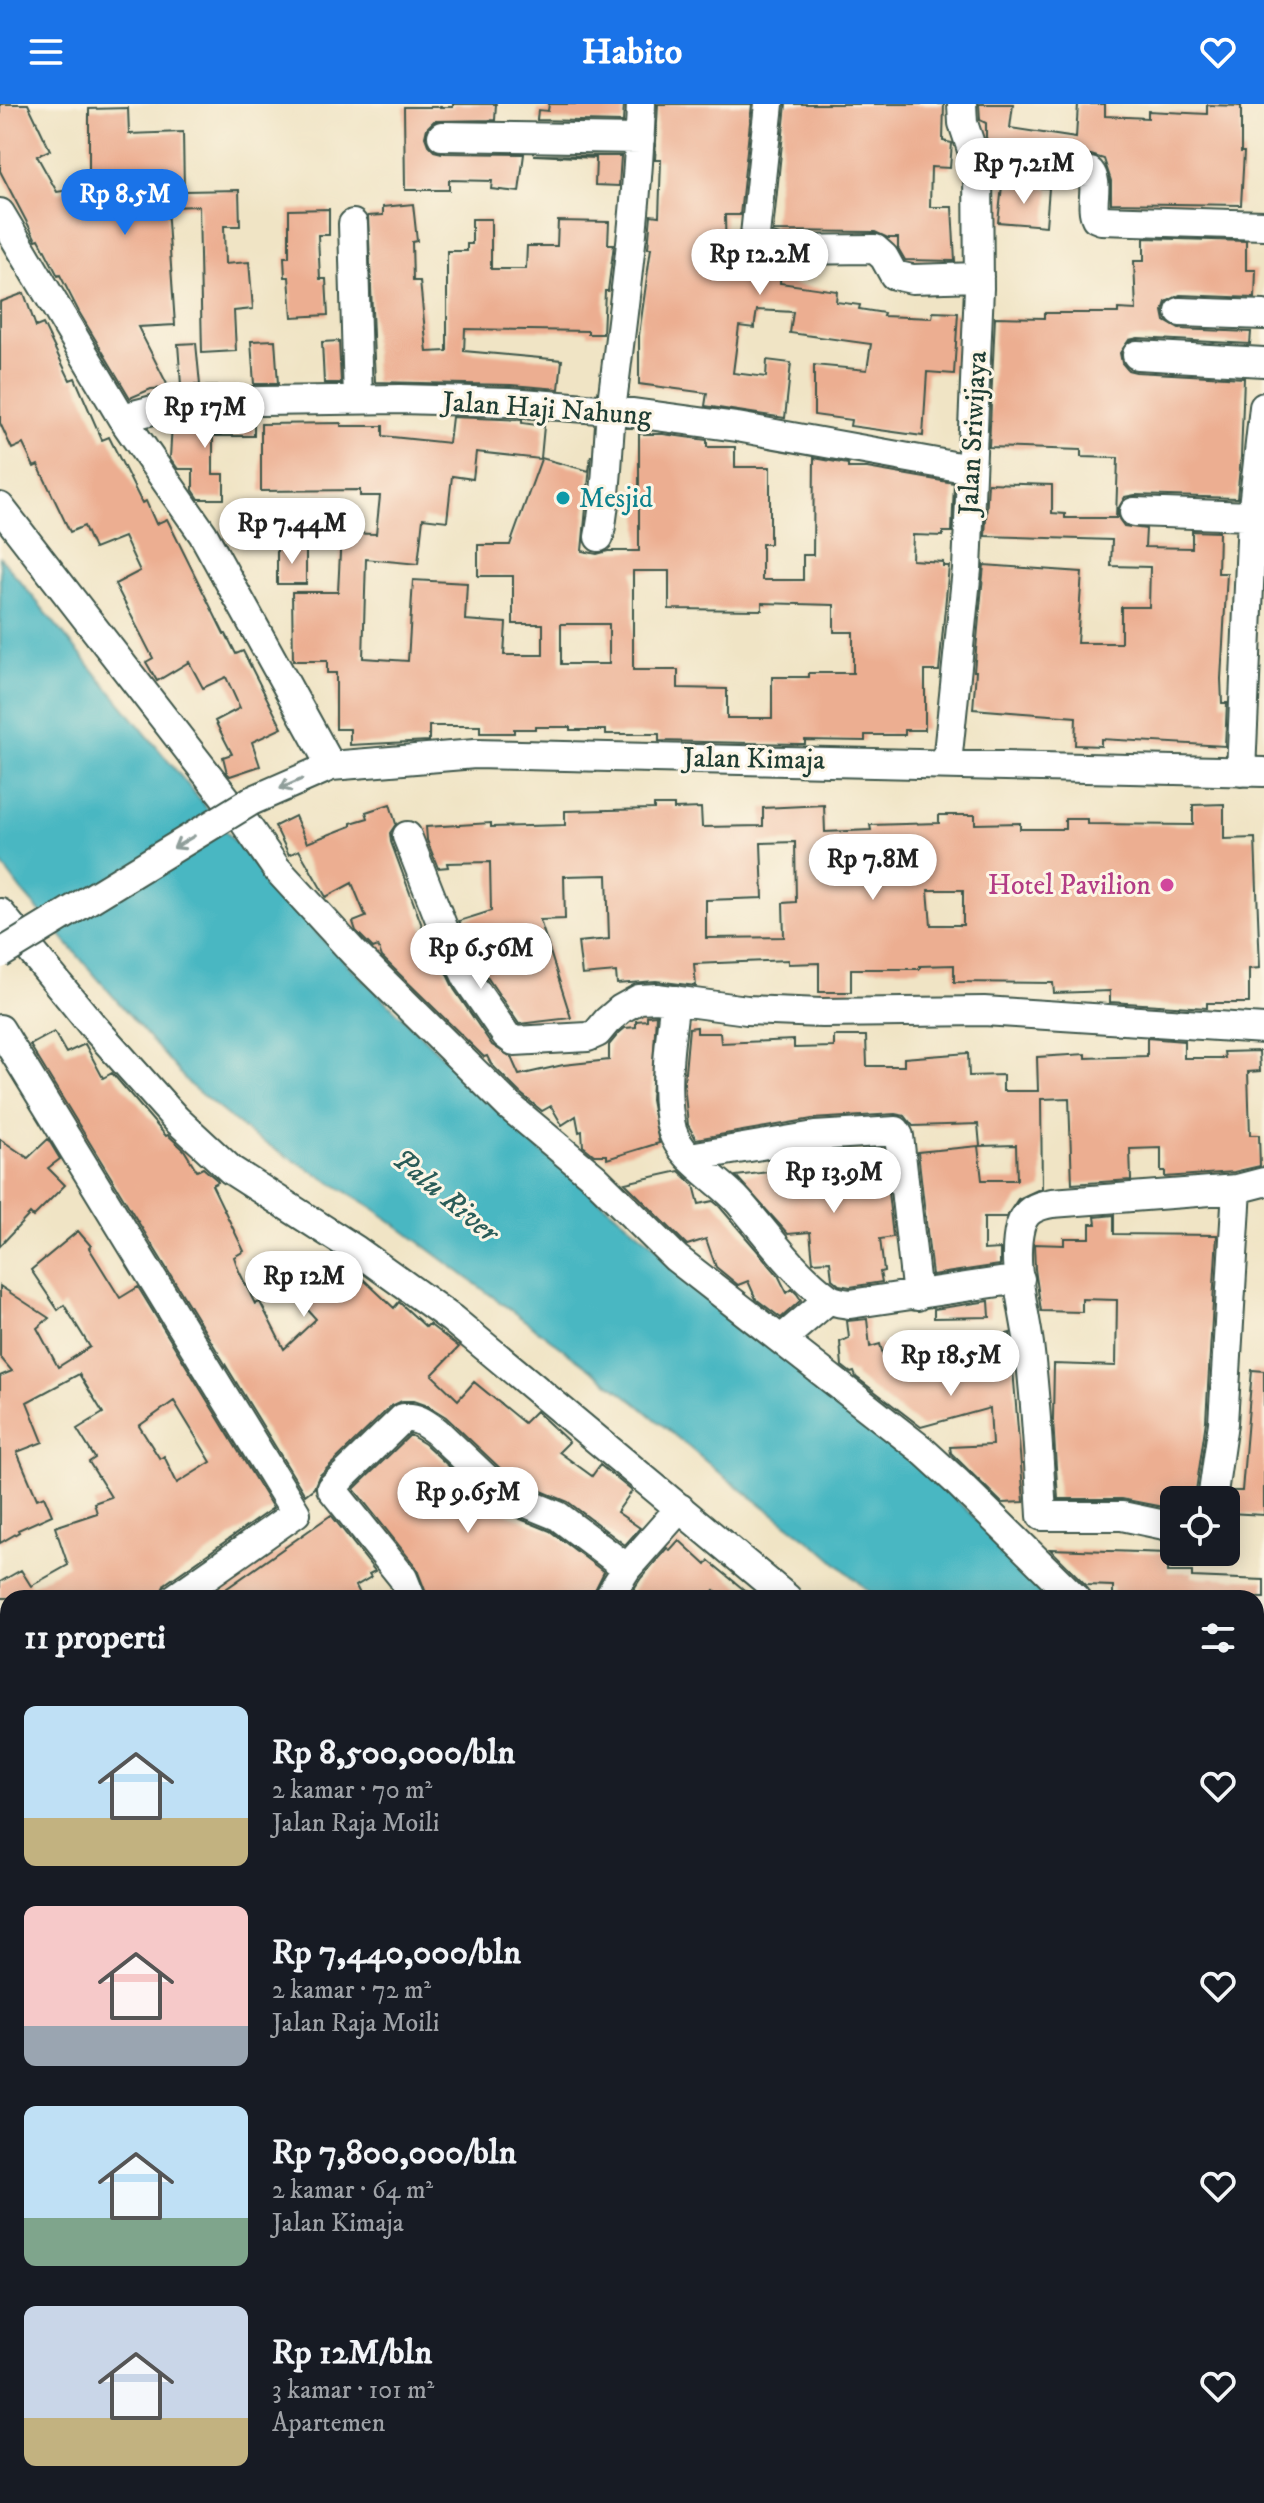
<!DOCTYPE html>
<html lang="id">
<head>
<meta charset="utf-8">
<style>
	body { margin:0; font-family:"IM FELL DW Pica",serif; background:#20242c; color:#f1f3f6; height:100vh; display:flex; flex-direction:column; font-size:30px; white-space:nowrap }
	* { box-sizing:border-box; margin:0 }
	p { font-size:26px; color:#9ea1a6 }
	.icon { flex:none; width:44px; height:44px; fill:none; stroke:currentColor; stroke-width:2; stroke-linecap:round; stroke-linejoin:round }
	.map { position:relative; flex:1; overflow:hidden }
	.drawer { position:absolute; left:0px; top:1486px; width:1264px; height:914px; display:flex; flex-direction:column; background:#171b24; border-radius:24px 24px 0 0; box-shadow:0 4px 20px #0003 }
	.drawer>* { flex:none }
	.tools { position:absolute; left:1160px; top:1382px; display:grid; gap:16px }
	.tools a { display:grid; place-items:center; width:80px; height:80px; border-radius:12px; background:#171b24; box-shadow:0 4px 20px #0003; font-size:40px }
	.price { position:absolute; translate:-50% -68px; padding:0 18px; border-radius:28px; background:#fff; color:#222; font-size:26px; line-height:52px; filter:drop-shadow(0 2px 4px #0008) }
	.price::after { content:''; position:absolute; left:50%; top:48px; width:24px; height:18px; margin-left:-12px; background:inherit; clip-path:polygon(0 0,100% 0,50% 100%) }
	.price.active { background:#1a73e8; color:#fff }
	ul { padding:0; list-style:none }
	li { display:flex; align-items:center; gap:24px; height:200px; padding:0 24px }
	li span { display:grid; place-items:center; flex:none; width:224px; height:160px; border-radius:12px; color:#555 }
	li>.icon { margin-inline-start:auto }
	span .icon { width:96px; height:96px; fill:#fffc; stroke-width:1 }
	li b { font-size:34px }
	h2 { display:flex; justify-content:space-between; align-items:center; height:96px; padding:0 24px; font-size:34px }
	header { display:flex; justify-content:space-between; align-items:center; height:104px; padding:0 24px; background:#1a73e8; color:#fff; font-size:36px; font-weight:700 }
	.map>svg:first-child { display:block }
	.water { fill:#49b7c2; stroke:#347a7b; stroke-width:2 }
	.building { fill:#ecae91; fill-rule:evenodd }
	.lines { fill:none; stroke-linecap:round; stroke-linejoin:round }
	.minor-casing { stroke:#3e564a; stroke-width:32 }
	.minor { stroke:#fff; stroke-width:28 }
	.minor-bridge-casing { stroke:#3e564a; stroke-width:32; stroke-linecap:butt }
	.minor-bridge { stroke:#fff; stroke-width:28 }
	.oneway { stroke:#8f9e9a }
	.culture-dot { fill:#0f9aa8; stroke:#fcf5e5; stroke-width:3 }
	.hotel-dot { fill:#d1479c; stroke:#fcf5e5; stroke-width:3 }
	.labels { text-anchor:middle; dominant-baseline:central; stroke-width:6; stroke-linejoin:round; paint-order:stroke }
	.street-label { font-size:28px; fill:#1f3d34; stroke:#fcf5e5 }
	.culture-label { font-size:28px; fill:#0d838f; stroke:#fcf5e5; text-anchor:start }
	.hotel-label { font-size:28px; fill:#b23c85; stroke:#fcf5e5; text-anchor:end }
	.water-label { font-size:30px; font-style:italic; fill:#2a5c58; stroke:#fcf5e5 }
</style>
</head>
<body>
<header><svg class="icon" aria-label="menu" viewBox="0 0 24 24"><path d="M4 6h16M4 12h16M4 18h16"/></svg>Habito<svg class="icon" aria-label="heart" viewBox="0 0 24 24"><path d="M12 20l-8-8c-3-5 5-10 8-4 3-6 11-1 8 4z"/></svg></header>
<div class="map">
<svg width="1264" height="2399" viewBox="0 0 1264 2399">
	<rect width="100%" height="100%" fill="#fcf5e5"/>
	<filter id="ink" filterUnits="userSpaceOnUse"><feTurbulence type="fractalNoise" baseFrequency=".0125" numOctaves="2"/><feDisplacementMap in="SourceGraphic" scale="16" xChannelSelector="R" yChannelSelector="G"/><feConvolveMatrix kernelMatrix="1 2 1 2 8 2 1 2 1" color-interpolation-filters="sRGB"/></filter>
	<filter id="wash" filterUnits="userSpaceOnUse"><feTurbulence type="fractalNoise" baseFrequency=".006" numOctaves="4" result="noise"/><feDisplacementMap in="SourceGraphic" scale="32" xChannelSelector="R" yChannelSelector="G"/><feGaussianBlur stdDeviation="1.8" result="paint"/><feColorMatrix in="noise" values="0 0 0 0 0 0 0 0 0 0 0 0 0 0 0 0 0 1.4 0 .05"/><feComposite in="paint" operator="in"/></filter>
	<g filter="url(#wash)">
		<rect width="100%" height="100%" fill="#f0e4c5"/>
		<path class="water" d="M0,453l253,307 75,81 211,205 387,321 51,49 74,78h-175l-54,-48 -101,-76 -85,-71 -264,-196 -122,-73 -59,-48 -170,-196 -21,-28z
			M1256,1717l8,11v434l-8,-24z"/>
		<g id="blocks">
			<path class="building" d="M0,0h28l22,46 -13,6 20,36 32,-5v-78l39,-1 1,26 54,-2 1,59 55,-1 1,36h-16l1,38 24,-2 4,47 -19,2 2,40 -34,2 -3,-147 -32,1 8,118 -37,2 31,61 -18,1 -21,9 -51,-86 -19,-37 -2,1 -19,-37 -3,1 -2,-4 -34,-65z
				M453,0h43l-1,16 -61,1 -7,7 -2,9 3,8 6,6 8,2 82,1 -5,38 -28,-3 1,-8 -43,-1v10h-44l-1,-83h49z
				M549,0h75l-1,18 -86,-2 1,-10 10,1z
				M658,0h94l-12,111h-15l1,48 29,1v-2l26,5 -1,16 57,8 -1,11 24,3 -1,4 25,4 -1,3 49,2 1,-6 25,1 -4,61 -27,-2 -4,64 -73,-10 1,-6 -37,-5v-50l53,5 4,-26 -81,-11 3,-21 -36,-2 -3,18 -15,-2 -6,47 33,4 1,-17 24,3 -6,55 -80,-12 2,-13 -68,-9v-49l12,-87h-3l3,-33 8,1 2,-56h-6z
				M786,0h158l-1,37 9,2 -2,25 -19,-1 -1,40h22l3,54 -50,-1 -7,-12v-10h-10l-13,-6 -102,-1z
				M979,0h34l-3,24 66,10 2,-34h27v12l43,2v-7l59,3v-9l34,1v46h3l-3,53 -130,-2v-22l-7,-22 -13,-4 -101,-6 -4,-12v-14l-6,-3z
				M534,51l87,1 -2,30 -24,-1 1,-27z
				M1002,82l47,2 -3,38 -48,-4z
				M413,100l4,37 -5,1 1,39h7l7,71 20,-1v-100h20v-7h5v-25h19v50h35l1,-23h30l1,-25 51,1 -1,22h6l-6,47h-3l-2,43h-15v-3l-123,-2 -1,22 98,9 -3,29 -48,-4 -136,-3 -7,-166 15,-1v-8z
				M329,105v26h-11l2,44h6l2,36 -36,2 -3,-40h-4l-1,-20h5v-47z
				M1144,134l102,3v29h10l-1,28 -75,-3 -14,7 -3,9 2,10 14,8 72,3 -1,12 -112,-6 -9,2 -9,13 2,10 6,7 8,2 108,6 -3,79 -4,41 -102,-3 -10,2 -8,14 2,8 5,7 22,3 -1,18 47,1v-17l27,1 -1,41h9l-6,106 1,24h5l-2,43 -124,-7v7l-26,-1 1,-28 -103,-8 3,-38h-2l10,-106 98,7 -5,71h44v-36h28l1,-40 -39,-1 1,-26 -127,-4 3,-53 64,2v28l13,1v4h51l2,-60 -37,-1v-7l-92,-3 6,-130 49,1v-5h74v-4l18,1 -2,-49h10z
				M24,189l12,34 7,-3 27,56 5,-2 27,62 7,-3 33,66 4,-2 10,23 11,-5 57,115h2l10,20 7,-3 39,77 -30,14 8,24 -30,10 -3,-3 -4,-16 9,-3 -17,-33 25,-13 -14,-31 -23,11 -14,-26 -32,19 -11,-19 7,-4 -38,-74 25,-13 -16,-34 -30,12 -10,-23 -14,6 -32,-67 -4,2 -11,-23 -11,5 -12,-26v-121z
				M275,236l3,44h-24l-3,-43z
				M339,237l2,42h-17l-2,-41z
				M196,239l4,42h-19l-3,-41z
				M452,313l70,3v3l22,3 -3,32 48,13 2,-16 -9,96 15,3 11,-3h31v-117h24l44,6v7h28v20h35v77h-8v36h41v-25h10l1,-97 34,6v4h19l87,15 -2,49h-9v4l-30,-1 -1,25 31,2v4h6l-10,105h-14v59h-20v5h-40v6l-60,-1v4h-7l-139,-3v-7h-53v-4h-36v-3h-35v2h-21v4h-34v-7h-51v15l-79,4v-16h-14v-56h-9v-12h-34l-1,-69h46l3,-59 35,1 4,-38h-20v-6l-99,1v-67l80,-1v3h42v10l66,7zM476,348l65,7 -31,86h-32v31h35v48h30v31h-39l2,-32 -41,-3 2,-37 -54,-3 -5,81 -45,-3 3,-99 52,5 5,-46 24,3 5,-45 21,3zM633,467h36v38l93,1v-7l72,2v27h19v41h-44v4h-37v41h-45v-29l-49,-1v-18h-45zM561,520h48v40h-48z
				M254,314v18h-41v38h11v25h-25l-6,-9v-21h-15l-8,-11 2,-35 14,-4z
				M277,444h29v36h-29z
				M390,700l6,20 -6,9 1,9 33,89h2l28,58 38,56 19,12 8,18 44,-10 46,-5v-15l10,-12 6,-5 11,-1v-6l11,-1v-4l9,-1 -5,85 8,43 -52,16v-4h-13l-11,-9 -1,-15 -3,1 -3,-16 -14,9 -11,-19 -9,5 -22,-18 -29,-29 -4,-8 -3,1 -102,-100 -4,-11 -5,2 -17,-17 -3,-9 13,-5 -14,-34 -26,14 -27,-47 -10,5 -14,-29 20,-10 12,27 44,-17v-3l17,-5 -2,-6z
				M1224,700v35l31,-1 5,130 -11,1v34h-42v5l-97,-6v-11l-56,2 -1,-10 -99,-1v-17l-34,1v3h-69v23h-32v-29l-31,1v-4l-94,4 2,22 -40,-5 -39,3 -1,-12 -34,3 -4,-33 31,-3 -2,-64 -43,1 1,43 -25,1 31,98 -52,6 -36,-53 -24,-50 32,-10 -1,-49 -43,1 1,4 -10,1 -11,-28 -1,-13 65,-4v4l74,-2v-14l89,-2v-4h20v4l27,-1 1,19 61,-1v-18l61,-3 1,27 46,-2 -1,-5 69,-2v-8h36v9l45,-1v6h45v-10h22v5l106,1v-20zM795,738l1,60 -13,1 1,34 -78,1v-38l57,-2 -2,-55zM928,786h35v35h-32z
				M697,923v6h23l1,10 73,-3v8l40,-1v-11h32l1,30h37v-8l64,-5 1,23 34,-1v16h35l-1,-34 49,-3v4l61,-2v-18l37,3v17h41l-1,-6 35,-1 1,20 -12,1 2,63h9l1,31 -26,6 -69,5v-6h-4v-23l-31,1 1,31 -59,4 -3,-86 -28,1 1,89 -24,11 -12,18h-22v33l16,-1v16l-68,10 -14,-123 60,-6 4,34h35l-1,-35 -36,1 -2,-22 -65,2 -8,-10 -10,-2 -83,5 -116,20 -8,-14 -4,-42 5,-55z
				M54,928l12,21 19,-9 18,34 9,-5 54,63 2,-1 16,15 13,21 6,-3 14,12 1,2 -6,3 32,66 -10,6 5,14 16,33 5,-2 24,47 32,-30 -18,-20 17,-16 9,10 25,-27 45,42 5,-6 27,25 3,-3 30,23 -27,28 26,25 16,-18 50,41 12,-12 33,31 -10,10 33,24 8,-11 32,26 -15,21 23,16 -15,17 -57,-43 -46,-19 -18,-11 -58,-55 -18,-11 -14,-5h-12l-11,5 -72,70 -5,12 -9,7 -275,-450z
				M0,1035l28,19 20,-19 12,20 -12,9 17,17 -32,32 -3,-3 -30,32z
				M884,1052l9,81 -13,2 4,32 -4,1 2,10 -32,5 -11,-2 -7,-6 -2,-18 -17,1 -3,-30 -22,2 -52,-58 32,-4 1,5 56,-6 -1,-5 37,-4v-3z
				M679,1067l15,14 5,19 14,-3 6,5 59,69 9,18 5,-4 5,5 4,6 -20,18 -25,-19 -8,-18 -10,4 -22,-18 -10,-28 -19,6 -62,-62z
				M1114,1111v19l103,1 -11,186 -11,77 -25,-3 -2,13 -46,-9h-64l-5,-79 1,-56 62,2 1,-66 -35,-1v13l-41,-1 -6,-42 -1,-25 30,1v-7h26v-14h6l-1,-7z
				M78,1127l13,15 -2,2 31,50 18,-11 135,221 -108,76 -7,14h-158v-16l21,-12 10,16 37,-21 -13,-38 42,-14 -3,-10 17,-6 -22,-35 6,-4 -18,-29 26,-16 -24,-39 -52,28 16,40 -26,10 20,47 7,-3 8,19 -34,15 1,2 -19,11v-167l12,-5 -12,-14v-71l49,32 -12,10 21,39 32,-20 -26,-42 -6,5 -27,-40zM174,1297l37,61 -34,21 -13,-27 -4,3 -21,-33z
				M989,1197l1,16 -56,1v-9z
				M867,1215l3,28 10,-3 4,14 30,-9 3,10 93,-26 14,169 -22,1 -51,-50 -1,-6 42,-2 -2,-37 -69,19 -65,-50 -2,-5 -3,1 -9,-7 -2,-24 9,-4 -2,-17z
				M1252,1266l12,1v144l-35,-2 1,-22h12z
				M410,1331l15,9 60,56 23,14 42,17 54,41 -13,26h-163l-12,-31 -62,-78z
				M331,1411l44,56 -6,3 2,3 -15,9 6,12h-149z
				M679,1436l27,25 3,-4 45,37h-39l3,-4 -4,-4 -7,8h-79l13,-20 26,-30 3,2z
				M1050,1445l118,4v19h24v5l72,3v18l-151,-2v-10l-27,-1z"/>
		</g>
	</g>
	<g filter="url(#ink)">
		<use href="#blocks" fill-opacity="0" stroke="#3e564a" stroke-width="2"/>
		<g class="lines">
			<g class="minor-casing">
				<path id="minor" d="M769,0l-14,131 3,10 21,5 96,-1 9,8 10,18 18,4 67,-2
					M442,32l198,3
					M978,64l112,4c10,12 -1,32 6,46l5,2 163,5
					M0,109l122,205 81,116 128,232
					M353,120l5,175
					M1180,208l84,3
					M1137,251l127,7
					M122,314l62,-16 216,-3 110,3 101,8 126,17 233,42
					M0,403l245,316 31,45 78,85 155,153 86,72 81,80 245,191 35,32 119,117
					M1134,408l118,4
					M599,433c9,-45 8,-89 13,-134 12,-100 26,-199 29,-299
					M947,659l20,-194 12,-281 -1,-120 -15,-45 -1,-19
					M1241,668l11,-256 12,-109
					M251,697l80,-35 144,-12 789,18
					M407,732l37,94 24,50 38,55 8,6 74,-4 9,-4 10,-12 14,-12 18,-10 18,-1 90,12 75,3 162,-2 280,18
					M0,809l92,112 84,94 55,51 125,80 96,69 335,279
					M675,896c-5,38 -13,93 -3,130 9,30 47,49 67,72 28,32 53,69 88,95 7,5 14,6 23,7l170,-25
					M0,925l296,484 -121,85
					M690,1053l125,-21 81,-5 3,5 18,160
					M782,1235l47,-40
					M1212,1396l11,-77 14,-234
					M1174,1423l-52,-11h-80c-3,-58 -6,-115 -13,-172 -5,-37 -18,-81 -9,-117 5,-17 16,-21 32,-24l185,-14 27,-7
					M411,1494l-8,-20 -72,-90 72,-70c13,-2 22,5 33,13l58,55 20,12 44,18 69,52
					M608,1494l19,-30 53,-60
					M0,1676l8,-7
					M1256,1700l8,11
					M0,1862l8,-1
					M0,1896l8,-1
					M0,1980l8,-2
					M1256,2230l8,24
					M306,2392l3,7
					M671,2392v7
					M957,2399l6,-7"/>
			</g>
			<use href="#minor" class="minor"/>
			<g class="minor-bridge-casing">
				<path id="minor-bridge" d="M0,850l251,-153"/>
			</g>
			<use href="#minor-bridge" class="minor-bridge"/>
		</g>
		<defs><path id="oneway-shaft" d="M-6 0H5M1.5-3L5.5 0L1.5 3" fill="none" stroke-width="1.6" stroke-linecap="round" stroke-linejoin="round" transform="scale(2)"/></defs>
		<g class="oneway">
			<use href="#oneway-shaft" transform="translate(291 680) rotate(156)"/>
			<use href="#oneway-shaft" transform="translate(184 738) rotate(149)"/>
		</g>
	</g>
	<circle class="culture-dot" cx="563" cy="394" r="8"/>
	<circle class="hotel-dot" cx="1167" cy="781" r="8"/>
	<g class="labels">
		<g class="street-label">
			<text transform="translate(547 305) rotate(4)">Jalan Haji Nahung</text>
			<text transform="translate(973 329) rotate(-87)">Jalan Sriwijaya</text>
			<text transform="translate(754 655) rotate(1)">Jalan Kimaja</text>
		</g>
		<g class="culture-label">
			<text x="579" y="394">Mesjid</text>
		</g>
		<g class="hotel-label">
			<text x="1151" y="781">Hotel Pavilion</text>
		</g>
		<g class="water-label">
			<text transform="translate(445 1092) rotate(40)">Palu River</text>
		</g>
	</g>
</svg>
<div class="tools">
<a><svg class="icon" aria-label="locate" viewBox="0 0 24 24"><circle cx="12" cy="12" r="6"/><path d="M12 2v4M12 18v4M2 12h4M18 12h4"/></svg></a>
</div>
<b class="price" style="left:1024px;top:102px">Rp 7.21M</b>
<b class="price active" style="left:125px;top:133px">Rp 8.5M</b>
<b class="price" style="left:760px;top:193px">Rp 12.2M</b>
<b class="price" style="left:205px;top:346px">Rp 17M</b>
<b class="price" style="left:292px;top:462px">Rp 7.44M</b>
<b class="price" style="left:873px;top:798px">Rp 7.8M</b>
<b class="price" style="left:481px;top:887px">Rp 6.56M</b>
<b class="price" style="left:834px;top:1111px">Rp 13.9M</b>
<b class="price" style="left:304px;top:1215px">Rp 12M</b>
<b class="price" style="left:951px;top:1294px">Rp 18.5M</b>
<b class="price" style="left:468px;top:1431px">Rp 9.65M</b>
<section class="drawer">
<h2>11 properti<svg class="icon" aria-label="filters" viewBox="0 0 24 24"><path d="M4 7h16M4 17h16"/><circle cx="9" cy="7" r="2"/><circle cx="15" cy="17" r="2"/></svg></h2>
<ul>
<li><span style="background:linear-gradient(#bfe0f5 70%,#c2b280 0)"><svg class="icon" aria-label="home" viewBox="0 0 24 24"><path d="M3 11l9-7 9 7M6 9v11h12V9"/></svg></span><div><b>Rp 8,500,000/bln</b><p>2 kamar · 70 m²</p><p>Jalan Raja Moili</p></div><svg class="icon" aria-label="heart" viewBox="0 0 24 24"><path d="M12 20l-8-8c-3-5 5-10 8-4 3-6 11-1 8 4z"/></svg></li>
<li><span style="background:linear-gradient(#f6c9c9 75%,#9aa5b1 0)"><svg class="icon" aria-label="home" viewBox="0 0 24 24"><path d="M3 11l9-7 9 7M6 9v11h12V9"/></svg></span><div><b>Rp 7,440,000/bln</b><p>2 kamar · 72 m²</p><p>Jalan Raja Moili</p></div><svg class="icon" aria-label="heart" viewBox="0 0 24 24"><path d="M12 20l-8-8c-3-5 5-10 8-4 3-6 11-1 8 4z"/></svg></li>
<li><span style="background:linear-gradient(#bfe0f5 70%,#7fa58c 0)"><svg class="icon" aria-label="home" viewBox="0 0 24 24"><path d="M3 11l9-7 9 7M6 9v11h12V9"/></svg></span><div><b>Rp 7,800,000/bln</b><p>2 kamar · 64 m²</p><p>Jalan Kimaja</p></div><svg class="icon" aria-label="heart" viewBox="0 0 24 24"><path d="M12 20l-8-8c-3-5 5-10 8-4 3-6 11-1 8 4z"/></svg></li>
<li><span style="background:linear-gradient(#c9d6e8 70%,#c2b280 0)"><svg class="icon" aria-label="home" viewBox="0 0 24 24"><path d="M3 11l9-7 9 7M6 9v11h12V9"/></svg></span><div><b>Rp 12M/bln</b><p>3 kamar · 101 m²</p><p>Apartemen</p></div><svg class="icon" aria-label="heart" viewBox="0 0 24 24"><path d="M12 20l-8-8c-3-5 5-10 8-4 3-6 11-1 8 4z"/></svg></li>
</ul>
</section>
</div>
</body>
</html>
